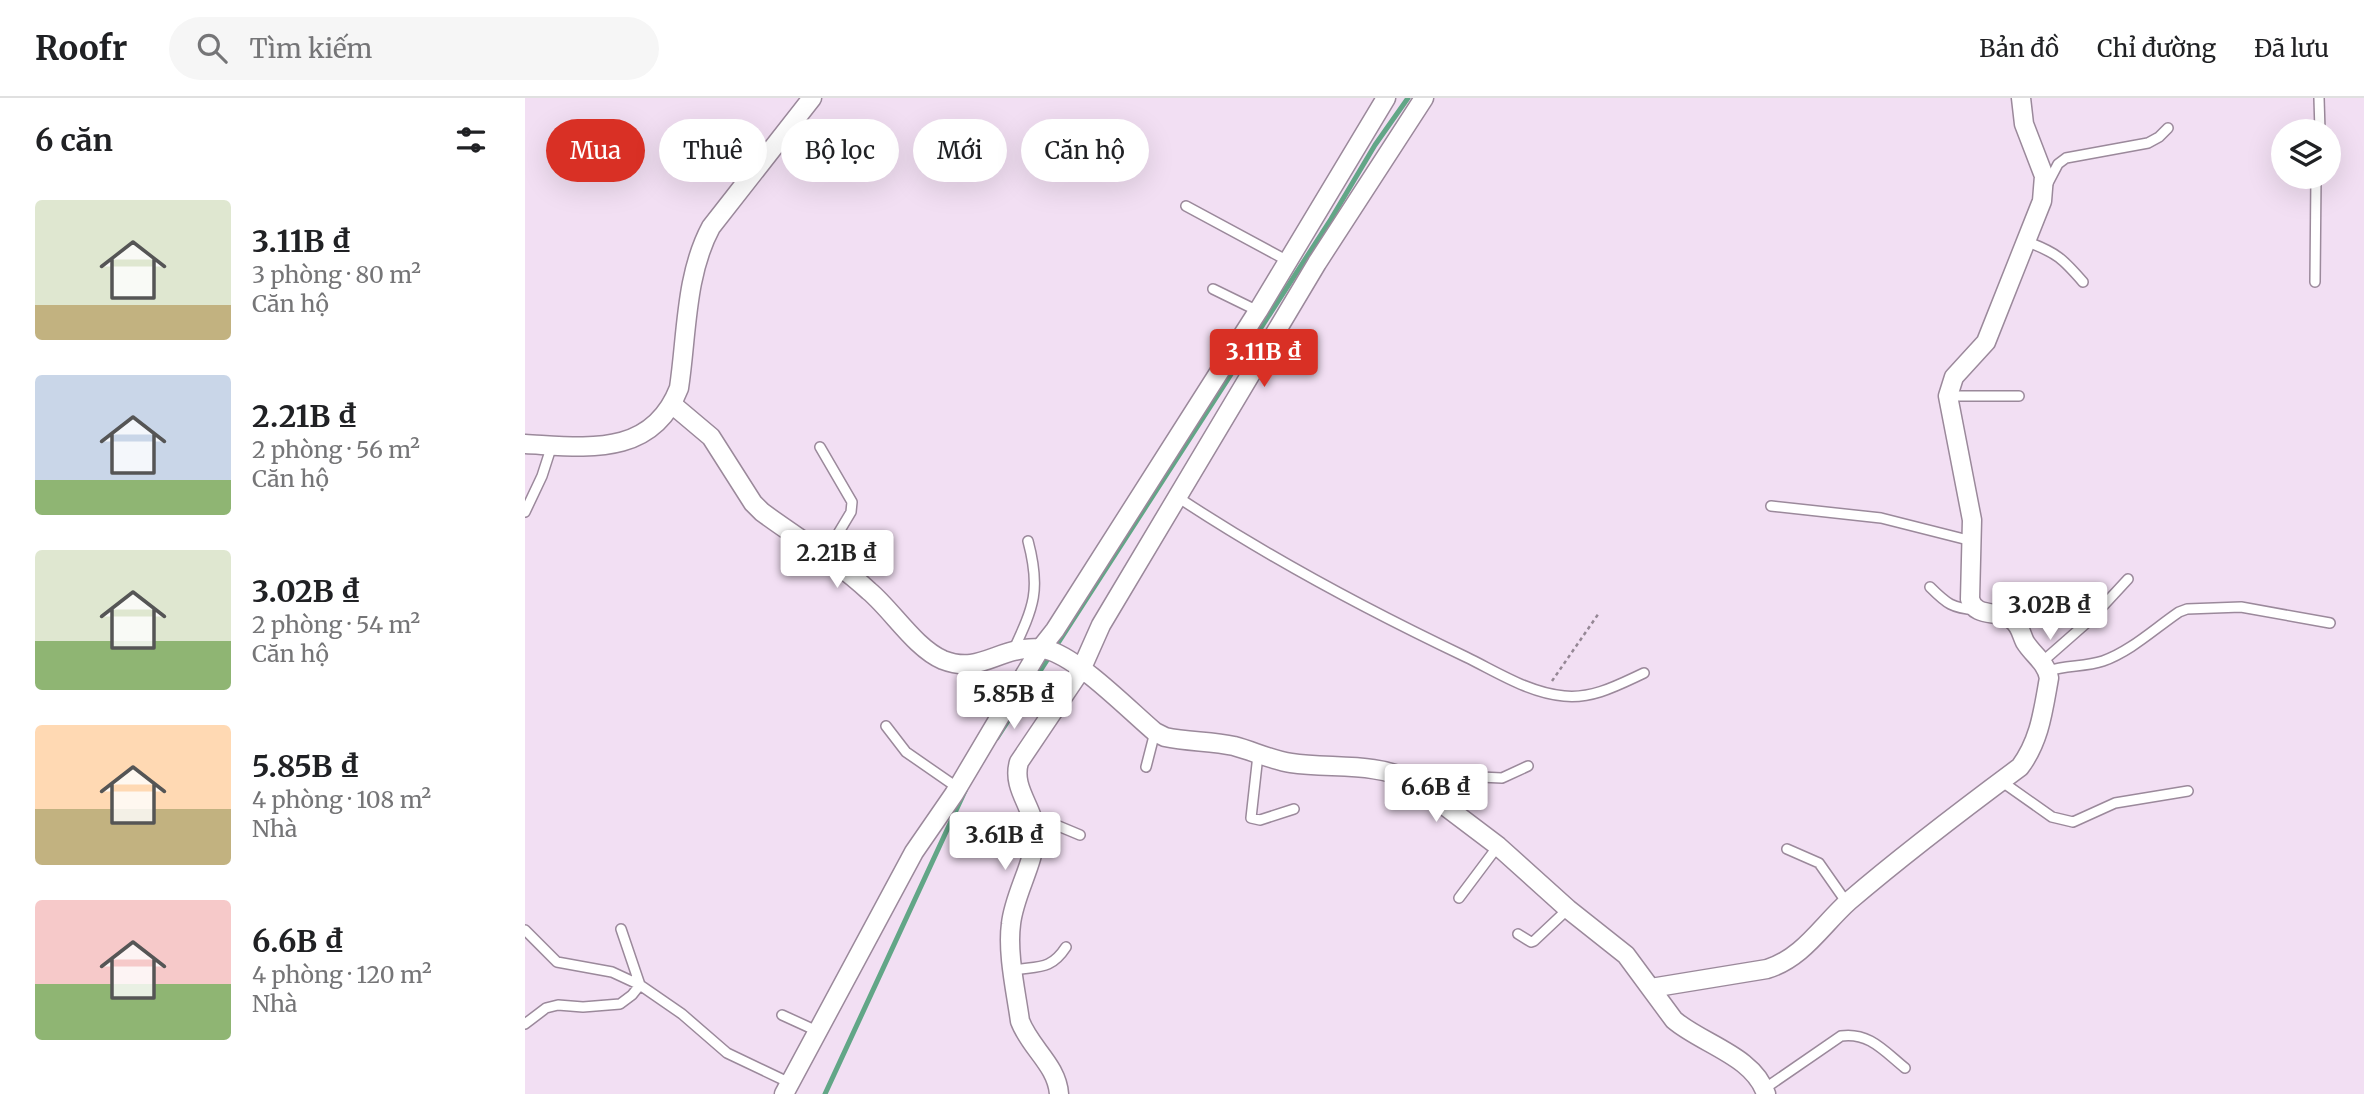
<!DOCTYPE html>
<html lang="vi">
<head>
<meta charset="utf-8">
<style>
	body { margin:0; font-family:Merriweather,serif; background:#f6f6f6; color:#202124; height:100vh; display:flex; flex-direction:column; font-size:26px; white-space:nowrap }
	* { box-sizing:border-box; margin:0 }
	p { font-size:23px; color:#757577 }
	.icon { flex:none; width:38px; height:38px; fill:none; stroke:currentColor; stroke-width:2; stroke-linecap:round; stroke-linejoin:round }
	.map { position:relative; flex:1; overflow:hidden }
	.drawer { display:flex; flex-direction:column; background:#fff; width:525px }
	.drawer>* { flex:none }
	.hud { position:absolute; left:21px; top:21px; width:665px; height:63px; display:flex; gap:14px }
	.controls { position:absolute; left:1746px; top:21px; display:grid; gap:14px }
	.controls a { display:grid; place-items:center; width:70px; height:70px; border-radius:50%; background:#fff; box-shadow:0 7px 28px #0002; font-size:35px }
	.price { position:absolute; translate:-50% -60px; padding:0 16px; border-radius:7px; background:#fff; color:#222; font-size:23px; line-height:46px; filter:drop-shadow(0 2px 4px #0008) }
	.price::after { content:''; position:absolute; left:50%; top:42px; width:21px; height:16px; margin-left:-10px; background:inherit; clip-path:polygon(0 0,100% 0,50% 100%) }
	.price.selected { background:#d93025; color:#fff }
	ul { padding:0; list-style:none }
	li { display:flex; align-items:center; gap:21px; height:175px; padding:0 35px }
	li span { display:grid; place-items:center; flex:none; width:196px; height:140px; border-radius:7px; color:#555 }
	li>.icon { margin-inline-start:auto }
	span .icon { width:84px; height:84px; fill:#fffc; stroke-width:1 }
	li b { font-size:30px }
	h2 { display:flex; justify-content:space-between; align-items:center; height:84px; padding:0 35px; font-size:30px }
	.tag { padding:0 24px; border-radius:32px; background:#fff; box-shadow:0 7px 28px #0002; font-size:24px; line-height:63px }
	.tag.selected { background:#d93025; color:#fff }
	header { display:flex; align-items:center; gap:42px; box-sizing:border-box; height:98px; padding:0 35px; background:#fff; border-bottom:2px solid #e0e0e0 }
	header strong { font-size:33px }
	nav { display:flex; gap:38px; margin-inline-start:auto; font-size:24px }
	.search { width:490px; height:63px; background:#f6f6f6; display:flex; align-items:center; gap:18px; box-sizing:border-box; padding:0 24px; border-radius:38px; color:#757577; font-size:26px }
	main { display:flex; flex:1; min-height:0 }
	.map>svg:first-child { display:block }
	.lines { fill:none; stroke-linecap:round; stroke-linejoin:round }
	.stream { stroke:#62a687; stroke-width:5 }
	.lane-casing { stroke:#9b899b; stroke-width:12 }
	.street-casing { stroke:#9b899b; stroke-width:21 }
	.path { stroke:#958795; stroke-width:2.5; stroke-dasharray:3.5 3.5; stroke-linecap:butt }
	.lane { stroke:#fff; stroke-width:9 }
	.street { stroke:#fff; stroke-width:18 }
</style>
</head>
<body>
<header>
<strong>Roofr</strong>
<div class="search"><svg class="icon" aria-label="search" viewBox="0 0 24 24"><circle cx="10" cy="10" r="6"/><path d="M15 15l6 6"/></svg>Tìm kiếm</div>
<nav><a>Bản đồ</a><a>Chỉ đường</a><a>Đã lưu</a></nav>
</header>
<main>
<section class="drawer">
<h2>6 căn<svg class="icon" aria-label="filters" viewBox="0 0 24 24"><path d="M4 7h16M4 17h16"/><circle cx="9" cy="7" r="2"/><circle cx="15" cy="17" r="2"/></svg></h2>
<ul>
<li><span style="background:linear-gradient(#dfe7d0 75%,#c2b280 0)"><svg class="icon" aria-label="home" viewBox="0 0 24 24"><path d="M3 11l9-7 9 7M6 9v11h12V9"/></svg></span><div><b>3.11B ₫</b><p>3 phòng · 80 m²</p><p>Căn hộ</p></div></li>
<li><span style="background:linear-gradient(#c9d6e8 75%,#8fb573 0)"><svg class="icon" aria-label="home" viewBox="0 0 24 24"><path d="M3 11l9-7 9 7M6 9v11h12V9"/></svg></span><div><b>2.21B ₫</b><p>2 phòng · 56 m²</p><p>Căn hộ</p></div></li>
<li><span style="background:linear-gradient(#dfe7d0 65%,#8fb573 0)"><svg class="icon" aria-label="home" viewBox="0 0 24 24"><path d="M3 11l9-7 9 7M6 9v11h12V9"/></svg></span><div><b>3.02B ₫</b><p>2 phòng · 54 m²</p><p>Căn hộ</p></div></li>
<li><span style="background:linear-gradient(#ffd9b3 60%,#c2b280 0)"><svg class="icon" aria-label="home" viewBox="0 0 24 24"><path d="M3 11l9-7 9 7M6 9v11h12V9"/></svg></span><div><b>5.85B ₫</b><p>4 phòng · 108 m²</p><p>Nhà</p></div></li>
<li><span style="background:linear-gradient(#f6c9c9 60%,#8fb573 0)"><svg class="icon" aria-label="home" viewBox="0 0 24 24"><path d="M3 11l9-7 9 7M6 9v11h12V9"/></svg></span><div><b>6.6B ₫</b><p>4 phòng · 120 m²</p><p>Nhà</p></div></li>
</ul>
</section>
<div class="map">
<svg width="1839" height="996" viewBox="0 0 1839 996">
	<rect width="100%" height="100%" fill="#f2dff3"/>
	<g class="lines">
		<path class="stream" d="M472,640l334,-519 44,-74 33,-47
			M300,996l140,-303"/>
		<g class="lane-casing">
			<path id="lane" d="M1794,0l1,33
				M1522,87l11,-21 8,-6 82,-15 11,-6 9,-9
				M661,108l102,55
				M1503,144c29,11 35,17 55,40
				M1790,184l1,-105
				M688,191l45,22
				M1423,298h71
				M295,349l32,55 -1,10 -27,45
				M654,400c91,60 188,112 287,159 31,15 63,36 98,39 29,3 54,-11 80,-23
				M1246,408l110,12 91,23
				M0,414l17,-36 10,-31
				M1405,489c17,17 22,21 46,23
				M488,553c21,-45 28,-61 15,-110
				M1517,564l49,-43 37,-40
				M1523,573c18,-6 37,-4 55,-10 28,-10 51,-32 76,-49l8,-3 54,-2 89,16
				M361,628l20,26 52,36
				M733,657l-7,63 9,2 34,-11
				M621,669l9,-35
				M888,683l46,-5 43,2 26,-12
				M1476,683l51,36 21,5 42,-19 73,-12
				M507,717l48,20
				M1262,751l32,14 28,40
				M934,800l39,-52
				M0,832l32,32 55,10 28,13 42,29 45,39 63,30
				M993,836l13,8 3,-1 34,-32
				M489,872c25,-4 37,0 52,-23
				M257,917l35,16
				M0,926l21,-16 12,-3 25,2 37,-3 12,-9 8,-10 -19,-56
				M1239,991l77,-53c28,-4 43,15 64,32"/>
		</g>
		<g class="street-casing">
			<path id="street" d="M148,307l38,32 42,66 9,9c35,26 75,49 107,79 23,19 46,57 74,69 33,13 50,-7 81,-11 8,-1 19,-1 27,2 31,11 77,58 104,81l10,5c23,5 46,4 69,9 19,5 37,14 57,17 40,6 85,-1 121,18l86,65 70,63 58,46 48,65c28,24 80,36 92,74
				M0,346c61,3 127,14 154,-56 8,-53 6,-113 32,-161l101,-129
				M1126,890l116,-19c36,-11 55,-44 82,-68 55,-47 113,-91 171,-134 20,-27 23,-56 29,-89 -3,-16 -16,-23 -24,-36 -4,-8 -5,-18 -14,-23 -14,-9 -36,-1 -41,-20l2,-79 -24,-124 6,-19 32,-35 56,-141 2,-25 -20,-52 -3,-26
				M259,996l130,-242 40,-58 86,-145 15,-19 203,-319 128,-213
				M534,996c-2,-29 -29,-46 -39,-73 -4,-29 -13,-68 -9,-97 3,-30 24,-61 24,-90 0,-26 -24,-45 -16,-72l62,-92 20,-45 216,-362 107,-165"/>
		</g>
		<path class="path" d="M1027,583l47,-68"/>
		<use href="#lane" class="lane"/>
		<use href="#street" class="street"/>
	</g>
</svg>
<div class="controls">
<a><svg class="icon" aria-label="layers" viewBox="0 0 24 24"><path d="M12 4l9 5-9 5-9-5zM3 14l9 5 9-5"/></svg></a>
</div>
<b class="price selected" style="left:739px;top:291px">3.11B ₫</b>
<b class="price" style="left:312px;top:492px">2.21B ₫</b>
<b class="price" style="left:1525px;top:544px">3.02B ₫</b>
<b class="price" style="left:489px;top:633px">5.85B ₫</b>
<b class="price" style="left:911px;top:726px">6.6B ₫</b>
<b class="price" style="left:480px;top:774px">3.61B ₫</b>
<div class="hud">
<a class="tag selected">Mua</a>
<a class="tag">Thuê</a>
<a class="tag">Bộ lọc</a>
<a class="tag">Mới</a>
<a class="tag">Căn hộ</a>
</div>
</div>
</main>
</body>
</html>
